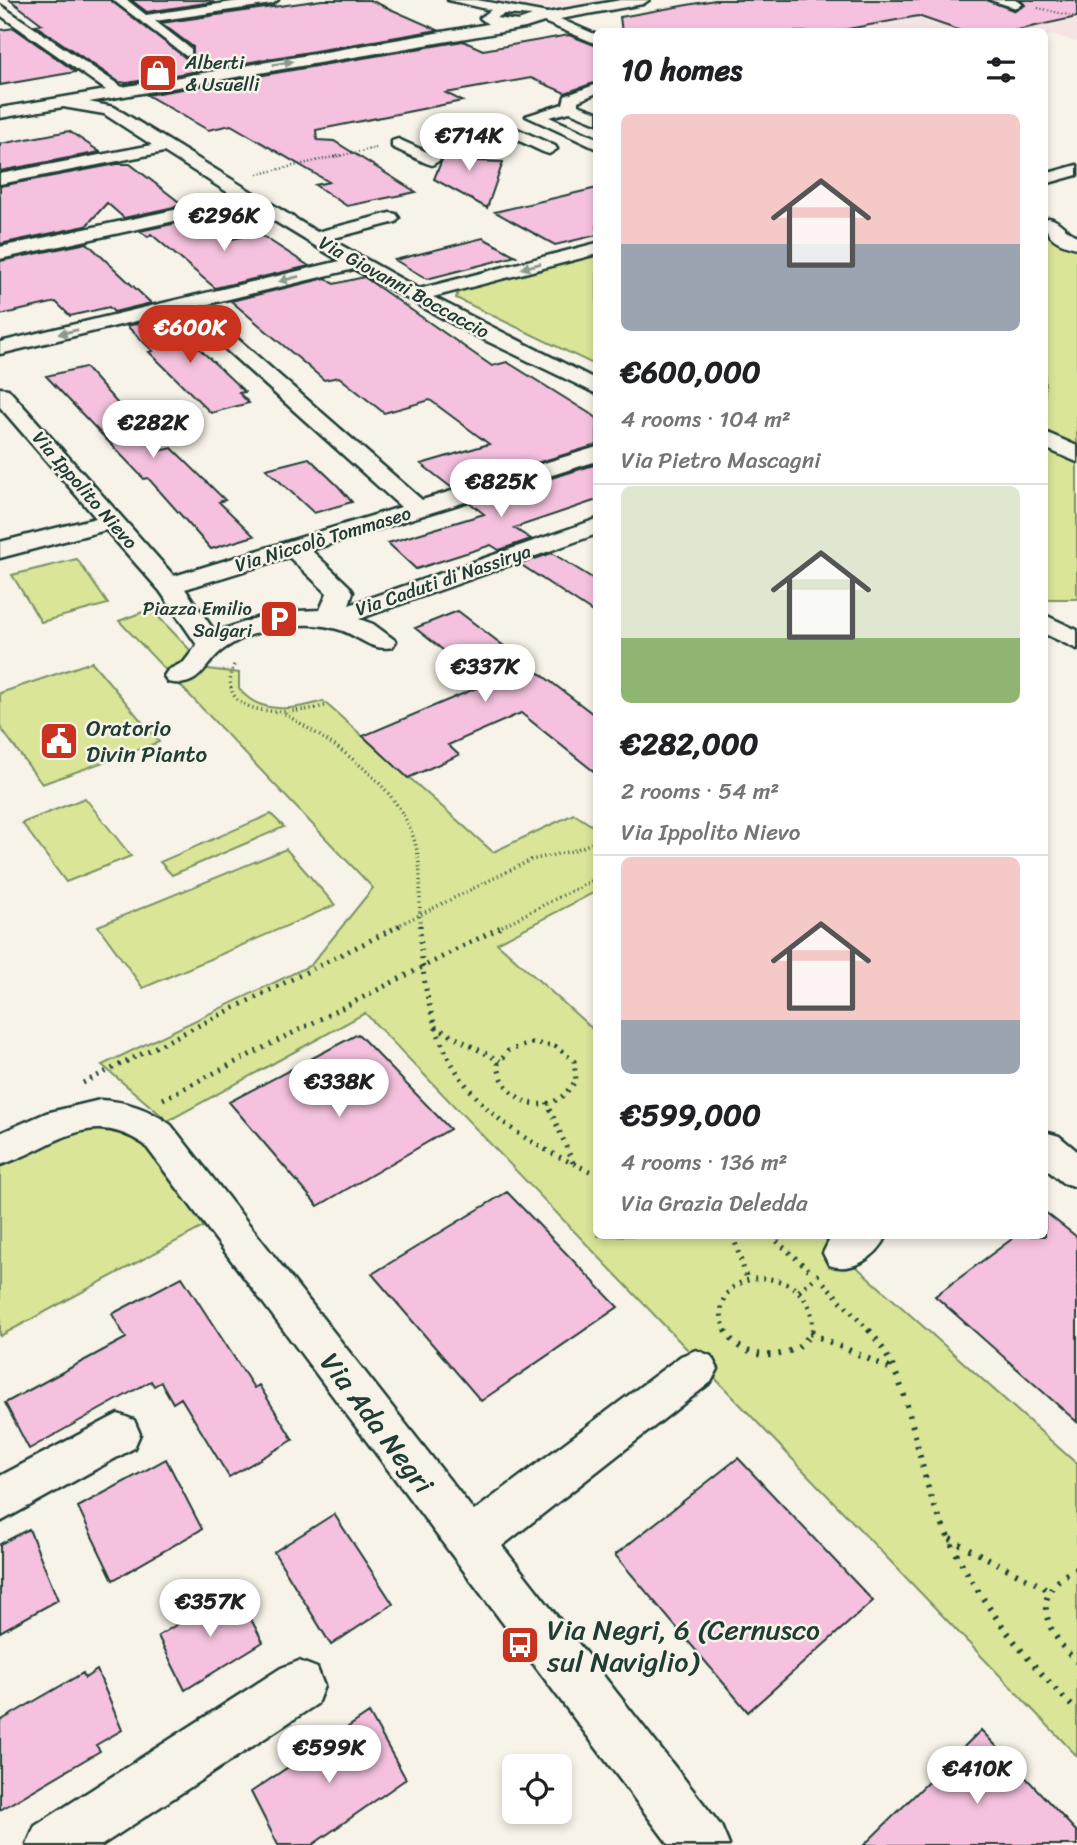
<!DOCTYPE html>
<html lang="en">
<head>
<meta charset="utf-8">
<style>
	body { margin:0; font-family:Sriracha,sans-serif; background:#f2f2f2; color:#202124; height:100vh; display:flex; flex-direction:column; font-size:26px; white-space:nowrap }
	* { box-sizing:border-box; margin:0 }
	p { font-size:23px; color:#757577 }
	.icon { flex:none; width:38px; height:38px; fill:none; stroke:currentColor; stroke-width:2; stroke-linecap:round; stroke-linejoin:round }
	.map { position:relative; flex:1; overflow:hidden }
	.sheet { position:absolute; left:593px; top:28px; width:455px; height:1211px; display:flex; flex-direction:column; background:#fff; border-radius:10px; box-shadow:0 4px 10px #0003 }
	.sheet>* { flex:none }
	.buttons { position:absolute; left:502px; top:1754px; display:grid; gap:14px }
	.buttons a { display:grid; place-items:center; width:70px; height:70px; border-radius:10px; background:#fff; box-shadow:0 4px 10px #0003; font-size:35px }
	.price { position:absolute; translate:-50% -60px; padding:0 16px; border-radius:24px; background:#fff; color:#222; font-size:23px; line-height:46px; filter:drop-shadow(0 2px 4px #0008) }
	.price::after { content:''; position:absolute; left:50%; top:42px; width:21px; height:16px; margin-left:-10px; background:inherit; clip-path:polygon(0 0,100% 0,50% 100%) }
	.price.selected { background:#c8321e; color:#fff }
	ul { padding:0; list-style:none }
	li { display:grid; align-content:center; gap:14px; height:371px; padding:0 28px }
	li+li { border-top:2px solid #e0e0e0 }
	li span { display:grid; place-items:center; height:217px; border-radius:10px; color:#555 }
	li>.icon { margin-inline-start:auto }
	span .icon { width:126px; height:126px; fill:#fffc; stroke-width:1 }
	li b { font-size:30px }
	h2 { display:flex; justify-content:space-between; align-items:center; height:84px; padding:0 28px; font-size:30px }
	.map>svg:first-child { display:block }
	.built { fill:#f6e4e5 }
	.green { fill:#dae598; stroke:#7c9166; stroke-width:2 }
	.building { fill:#f5c1de; stroke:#1f3d34; stroke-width:2 }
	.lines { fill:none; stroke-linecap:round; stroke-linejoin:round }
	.minor-casing { stroke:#1f3d34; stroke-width:5 }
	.path-far4 { stroke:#1f3d34; stroke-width:2; stroke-dasharray:1 2.5; stroke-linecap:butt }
	.path-far3 { stroke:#1f3d34; stroke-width:2.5; stroke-dasharray:1 2.5; stroke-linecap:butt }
	.path-far2 { stroke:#1f3d34; stroke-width:3.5; stroke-dasharray:1 3.5; stroke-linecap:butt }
	.path-far1 { stroke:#1f3d34; stroke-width:5; stroke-dasharray:2 6; stroke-linecap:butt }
	.path { stroke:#1f3d34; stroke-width:6; stroke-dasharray:2.5 8; stroke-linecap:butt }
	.minor { fill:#f7f3e8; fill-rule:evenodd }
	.oneway { fill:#8b988e }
	.labels { text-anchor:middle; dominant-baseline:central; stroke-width:5; stroke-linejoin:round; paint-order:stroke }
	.far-poi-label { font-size:19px; fill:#1f3d34; stroke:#f7f3e8; text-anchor:start }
	.far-street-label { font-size:19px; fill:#1f3d34; stroke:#f7f3e8 }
	.poi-label { font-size:23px; fill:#1f3d34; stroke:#f7f3e8; text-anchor:start }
	.near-street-label { font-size:28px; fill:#1f3d34; stroke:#f7f3e8 }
	.near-poi-label { font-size:28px; fill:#1f3d34; stroke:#f7f3e8; text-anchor:start }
</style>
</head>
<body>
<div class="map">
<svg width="1077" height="1845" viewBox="0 0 1077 1845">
	<rect width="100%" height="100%" fill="#f7f3e8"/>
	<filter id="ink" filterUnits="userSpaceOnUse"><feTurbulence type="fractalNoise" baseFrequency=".0143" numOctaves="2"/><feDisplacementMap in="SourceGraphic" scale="14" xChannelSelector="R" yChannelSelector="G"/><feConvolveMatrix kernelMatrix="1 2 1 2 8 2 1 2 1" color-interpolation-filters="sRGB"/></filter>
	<g filter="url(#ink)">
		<path class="built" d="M482,0h121l-57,9z
			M699,0h378v42l-23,-7 -9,2v-5l-333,-1 37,-9z"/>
		<path class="green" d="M1045,235l32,14v350h-32z
			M597,252v114l-141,-68 3,-9z
			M77,559l31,45 -67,18 -29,-47z
			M151,609l57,60 31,4v15c18,27 57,22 84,13l170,151 81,-38 23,15v62l-100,52 100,90v203h225l255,228v292l-712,-743 -197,108 -66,-56 209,-100 62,-77 -254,-267z
			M92,662l67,80 -117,42 -42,-57v-34z
			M85,798l46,58 -65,26 -44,-59z
			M271,814l13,13 -112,48 -12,-13z
			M286,849l49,56 -192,83 -45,-62z
			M104,1124l41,18 62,83 -207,111v-174l51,-24z"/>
		<path class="building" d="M10,0h100l77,59 6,-2v-10l-32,-24 161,-23h48l68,30 -311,53 -8,-1 -84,-57 7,-1z
			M131,0h78l4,2 -66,10z
			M715,0h272l28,11 10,-6 -5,-5h57v17l-69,15h-44l-46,-16 -86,16h-210l-2,-15z
			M14,28l62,44 -76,13v-55z
			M569,35l28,11v36l-32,11 -34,-15 -85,15 16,8 -146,29 1,10 17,1 82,51 -69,14 -32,-21 14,-3 -98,-57 -23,5 -61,-35 316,-54 20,9z
			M69,131l31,21 -100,19v-27z
			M448,145l34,1 -5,15 26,1 -16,46 -53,-29z
			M117,164h13l53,41 -59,13 -17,-15 -21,23 -86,18v-58z
			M597,188v47l-42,10 -60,-33z
			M200,218l33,21 25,-6 51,33 -94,22 -64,-54 -3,3 -8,-6z
			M483,238l33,18 -89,23 -32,-19z
			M87,243l64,60 -37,9 -5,-5 -39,9 -14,-14 -56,13v-54z
			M364,277l128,89 15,-4 90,56v27l-145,43 -31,-24 68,-20 -59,-44 -46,13 -45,-36 -15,3 -93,-79 95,-23 8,6z
			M166,317l79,75 -6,1 10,10 -38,10 -62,-61 4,-1 -26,-25z
			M85,367l75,84 12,-3 53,52 -6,2 35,34 -43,13 -63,-71 -4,1 -98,-103z
			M309,458l30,29 13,15 -38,11 -48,-44z
			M597,464v36l-83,28 17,11 -32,11 -8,-5 -75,24 -28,-26 96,-29 -14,-11z
			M552,553l45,28v34l-77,-51z
			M458,611l139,106v57l-76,-61 -73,32 11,10 -51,23 -45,-42 123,-52 -71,-56z
			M358,1034l92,95 -132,77 -89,-104z
			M507,1192l111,115 -137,94 -109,-127z
			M1045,1212l32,25v185l-142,-126 81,-60h29z
			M182,1277l72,111 5,-3 34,55 -64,37 -48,-79 -8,5 -12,-21 -7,4 -3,-5 -122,68 -24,-46 121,-65 -14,-24z
			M738,1458l135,143 -125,111 -133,-157z
			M166,1459l36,70 -89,51 -35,-73z
			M334,1514l59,90 -62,41 -57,-93z
			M29,1529l29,71 -58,32v-88z
			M235,1589l28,53 -78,48 -27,-54z
			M97,1670l25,60 -26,15 4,6 -100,59v-89l83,-48 2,5z
			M369,1713l37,66 -94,66h-34l-27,-53z
			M981,1730l96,102v13h-213z"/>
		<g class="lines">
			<g class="minor-casing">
				<path id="minor" d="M113,0h14l19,15 100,-15h32l-6,4 -117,17 36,28v6l-5,1z
					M448,0h29l70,13 74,-13h28l-6,4 -83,15 37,16v9l-53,-22 -19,6 -436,74 25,5 203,125 73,-19 6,1 3,4 -3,4 -66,17 89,50 178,-46v11l-164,43 164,83v14l-133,-64 -110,-61 -154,37 222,194 175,-53v14l-286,89 38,36 4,6 -4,13 248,-86v15l-238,85 14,5 23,17 -4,6c-21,5 -35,-13 -55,-18 -20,-6 -44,-5 -64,0 -17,3 -35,10 -49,20 -21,14 -22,41 -56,33l-4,-6 4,-6 16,-8 13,-17 -37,-54 -54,-61 -106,28v-16l96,-24 -96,-111v-19l8,1 166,187 227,-69 -219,-197 -182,44v-12l340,-81 -92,-56 -248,54v-12l235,-50 -71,-45 -164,32v-10l152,-29 -48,-31 -41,-7 -63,11v-10l106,-18 -106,-75v-10l122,82 366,-63 -8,-6 11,-8zM504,14l28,2 -14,5 -22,-3zM289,557l38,36 -7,17 -46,2 -59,20 -30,-43z
					M990,0h25l7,4 -6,4z
					M597,84v9l-19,8v4l19,7v11l-27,-11 -21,5 48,21v11l-71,-33 37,-12 2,-8z
					M502,122l53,24 2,3 -8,5 -6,-2 -47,-22v-6z
					M398,139l40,18 2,3 -8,5 -6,-2 -34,-16v-6z
					M1077,165v10l-32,9v-10z
					M1049,218c11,2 17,14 28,18v12c-18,-4 -32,-10 -32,-29z
					M1045,432l32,14v16l-32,-14z
					M1045,615l32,15v19l-32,-15z
					M100,1100c27,1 49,9 71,25l303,386 207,-155 15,-6 15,6 7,13 -7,13 -209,164 219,280 8,19h-60l-524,-700c-56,-39 -91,3 -145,20v-32l46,-20z
					M1045,1132l14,4 18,15v36l-14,-4 -18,-15z
					M837,1236h50c-11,22 -35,37 -58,29l-6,-12 6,-12z
					M118,1414l16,6 6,14 -6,14 -134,74v-46z
					M299,1661l18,7 7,18 -7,18 -215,141h-75l8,-19 246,-158z"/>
			</g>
			<path class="path-far4" d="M1038,8l39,9
				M435,136l18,-4 -9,-5 39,-9
				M334,157l42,-9"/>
			<path class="path-far3" d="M258,174l84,-19"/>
			<path class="path-far2" d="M234,665c-22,56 61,50 94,40
				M285,714c54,33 122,74 133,142 4,23 1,47 2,70
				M397,926l134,-66 41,-9 25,-10
				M502,926l95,-48"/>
			<path class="path-far1" d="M420,925c3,135 53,198 177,249
				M435,1027l65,34
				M531,1043l24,3 19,15 2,20c-5,5 -10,13 -16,17 -27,18 -60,-6 -62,-34l10,-13z
				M83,1083l318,-158
				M163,1099l342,-174
				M547,1102l27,63
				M733,1236l14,43
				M771,1236l38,34
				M824,1283l46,49
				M799,1291l20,-17
				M726,1332c-30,-69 94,-74 86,0"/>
			<path class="path" d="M725,1330c15,33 72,34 87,0
				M869,1330c44,52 43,116 66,177 31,79 83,145 142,204
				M810,1333l86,38
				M950,1539l99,51
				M1077,1569c-50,21 -32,63 0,93"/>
			<use href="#minor" class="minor"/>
		</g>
		<defs><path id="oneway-solid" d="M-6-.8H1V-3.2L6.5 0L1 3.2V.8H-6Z" transform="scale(1.75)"/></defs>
		<g class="oneway">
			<use href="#oneway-solid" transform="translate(283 63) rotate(-10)"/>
			<use href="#oneway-solid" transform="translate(531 266) rotate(165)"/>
			<use href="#oneway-solid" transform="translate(289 279) rotate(166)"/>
			<use href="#oneway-solid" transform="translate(68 332) rotate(167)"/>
		</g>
	</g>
	<defs>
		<g id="shop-square" transform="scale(2.0125)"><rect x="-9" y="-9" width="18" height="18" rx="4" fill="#c8321e" stroke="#f7f3e8"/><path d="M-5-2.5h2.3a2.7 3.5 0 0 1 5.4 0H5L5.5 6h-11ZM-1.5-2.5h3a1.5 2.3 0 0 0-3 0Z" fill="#fff"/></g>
		<g id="parking-square" transform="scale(2.0125)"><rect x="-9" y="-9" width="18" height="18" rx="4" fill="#c8321e" stroke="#f7f3e8"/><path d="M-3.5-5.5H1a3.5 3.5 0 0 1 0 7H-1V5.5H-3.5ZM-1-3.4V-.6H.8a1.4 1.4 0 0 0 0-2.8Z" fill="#fff"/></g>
		<g id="civic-square" transform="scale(2.0125)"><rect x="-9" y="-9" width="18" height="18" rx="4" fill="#c8321e" stroke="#f7f3e8"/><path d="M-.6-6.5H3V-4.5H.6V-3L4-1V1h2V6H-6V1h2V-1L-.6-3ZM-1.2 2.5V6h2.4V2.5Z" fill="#fff"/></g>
		<g id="bus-square" transform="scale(2.0125)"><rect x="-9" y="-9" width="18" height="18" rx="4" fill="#c8321e" stroke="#f7f3e8"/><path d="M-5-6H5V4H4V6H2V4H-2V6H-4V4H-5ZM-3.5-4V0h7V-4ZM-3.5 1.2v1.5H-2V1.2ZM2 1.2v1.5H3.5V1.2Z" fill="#fff"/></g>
	</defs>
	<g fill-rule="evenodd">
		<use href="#shop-square" x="158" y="73"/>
		<use href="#parking-square" x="279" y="619"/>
		<use href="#civic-square" x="59" y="741"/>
		<use href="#bus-square" x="520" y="1645"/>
	</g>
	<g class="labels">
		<g class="far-poi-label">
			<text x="185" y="62">Alberti<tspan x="185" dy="22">&amp; Usuelli</tspan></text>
			<text x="252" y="608" text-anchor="end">Piazza Emilio<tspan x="252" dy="22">Salgari</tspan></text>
		</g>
		<g class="far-street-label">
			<text transform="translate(404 287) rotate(29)">Via Giovanni Boccaccio</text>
			<text transform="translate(85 490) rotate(49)">Via Ippolito Nievo</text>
			<text transform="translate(323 539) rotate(-17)">Via Niccolò Tommaseo</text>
			<text transform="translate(443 580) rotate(-19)">Via Caduti di Nassirya</text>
		</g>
		<g class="poi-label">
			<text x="86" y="728">Oratorio<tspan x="86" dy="26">Divin Pianto</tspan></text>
		</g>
		<g class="near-street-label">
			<text transform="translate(377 1423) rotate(53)">Via Ada Negri</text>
		</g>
		<g class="near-poi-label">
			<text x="547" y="1629">Via Negri, 6 (Cernusco<tspan x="547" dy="32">sul Naviglio)</tspan></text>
		</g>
	</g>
</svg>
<div class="buttons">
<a><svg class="icon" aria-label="locate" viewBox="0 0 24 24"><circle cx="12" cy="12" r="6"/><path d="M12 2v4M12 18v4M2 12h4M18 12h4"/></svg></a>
</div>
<b class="price" style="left:469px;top:173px">€714K</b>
<b class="price" style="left:224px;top:253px">€296K</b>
<b class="price selected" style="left:190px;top:365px">€600K</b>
<b class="price" style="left:153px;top:460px">€282K</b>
<b class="price" style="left:501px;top:519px">€825K</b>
<b class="price" style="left:485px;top:704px">€337K</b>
<b class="price" style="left:339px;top:1119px">€338K</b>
<b class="price" style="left:210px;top:1639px">€357K</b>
<b class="price" style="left:329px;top:1785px">€599K</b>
<b class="price" style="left:977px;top:1806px">€410K</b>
<section class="sheet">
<h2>10 homes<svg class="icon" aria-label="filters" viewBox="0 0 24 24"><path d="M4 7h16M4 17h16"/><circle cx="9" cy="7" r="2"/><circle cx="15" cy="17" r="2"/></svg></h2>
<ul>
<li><span style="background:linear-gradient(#f6c9c9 60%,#9aa5b1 0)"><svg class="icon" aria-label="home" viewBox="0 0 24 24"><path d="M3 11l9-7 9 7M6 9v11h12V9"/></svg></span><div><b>€600,000</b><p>4 rooms · 104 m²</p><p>Via Pietro Mascagni</p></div></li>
<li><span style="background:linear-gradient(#dfe7d0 70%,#8fb573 0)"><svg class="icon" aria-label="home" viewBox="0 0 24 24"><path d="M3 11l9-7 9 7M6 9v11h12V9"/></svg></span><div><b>€282,000</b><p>2 rooms · 54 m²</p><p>Via Ippolito Nievo</p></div></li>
<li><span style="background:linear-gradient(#f6c9c9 75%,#9aa5b1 0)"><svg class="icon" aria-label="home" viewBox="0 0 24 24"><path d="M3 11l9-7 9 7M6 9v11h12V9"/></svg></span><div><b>€599,000</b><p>4 rooms · 136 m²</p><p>Via Grazia Deledda</p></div></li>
</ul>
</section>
</div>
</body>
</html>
